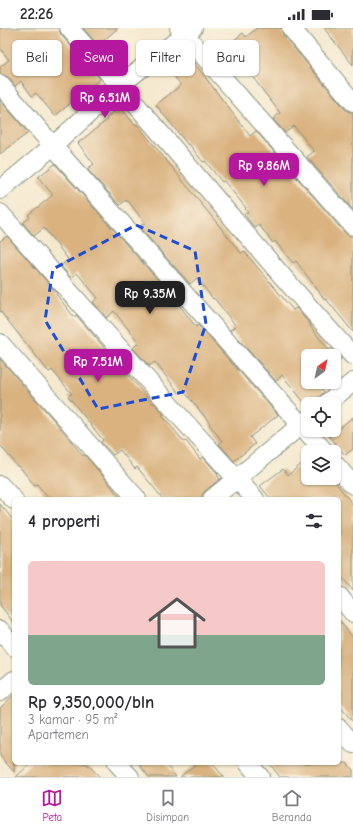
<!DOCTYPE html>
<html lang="id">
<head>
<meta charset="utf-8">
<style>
	body { margin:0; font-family:"Comic Neue",sans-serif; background:#f2f2f3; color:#2b2b33; height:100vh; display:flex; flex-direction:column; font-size:15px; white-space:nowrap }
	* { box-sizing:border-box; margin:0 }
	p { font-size:13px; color:#7c7c81 }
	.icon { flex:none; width:22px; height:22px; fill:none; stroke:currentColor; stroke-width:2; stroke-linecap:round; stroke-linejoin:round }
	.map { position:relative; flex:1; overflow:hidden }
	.details { position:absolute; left:12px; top:469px; width:329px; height:268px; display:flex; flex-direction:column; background:#fff; border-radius:6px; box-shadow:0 1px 3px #0004 }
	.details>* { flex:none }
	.banner { position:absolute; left:12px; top:12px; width:329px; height:36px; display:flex; gap:8px }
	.needle { width:26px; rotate:33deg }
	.tools { position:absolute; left:301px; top:321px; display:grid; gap:8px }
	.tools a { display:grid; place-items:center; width:40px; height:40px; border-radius:6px; background:#fff; box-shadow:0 1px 3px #0004; font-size:20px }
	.price { position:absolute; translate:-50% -34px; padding:0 9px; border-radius:8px; background:#b5179e; color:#fff; font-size:13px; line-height:26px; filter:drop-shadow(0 1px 2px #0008) }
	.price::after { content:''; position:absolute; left:50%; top:24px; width:12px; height:9px; margin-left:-6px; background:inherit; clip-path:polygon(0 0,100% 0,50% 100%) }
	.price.on { background:#222; color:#fff }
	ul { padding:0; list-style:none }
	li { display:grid; align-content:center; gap:8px; height:212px; padding:0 16px }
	li span { display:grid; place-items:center; height:124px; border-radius:6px; color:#555 }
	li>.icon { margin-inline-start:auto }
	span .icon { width:72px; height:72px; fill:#fffc; stroke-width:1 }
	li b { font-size:17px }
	h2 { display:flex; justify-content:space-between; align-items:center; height:48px; padding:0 16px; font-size:17px }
	.pill { padding:0 14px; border-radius:6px; background:#fff; box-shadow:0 1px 3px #0004; font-size:14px; line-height:36px }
	.pill.on { background:#b5179e; color:#fff }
	.status { display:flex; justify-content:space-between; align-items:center; height:28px; padding:0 20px; background:#fff; direction:ltr }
	.status svg { height:11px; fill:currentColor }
	.tab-bar { display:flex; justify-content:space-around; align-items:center; height:56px; border-top:1px solid #e1e1e2; background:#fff; font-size:11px; color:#7c7c81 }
	.tab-bar a { display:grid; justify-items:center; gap:2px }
	.tab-bar .on { color:#b5179e }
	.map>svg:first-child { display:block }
	.building { fill:#d9b280 }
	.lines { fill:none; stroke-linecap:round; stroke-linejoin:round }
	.street-casing { stroke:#8a9280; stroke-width:20 }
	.street { stroke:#fff; stroke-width:18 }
	.marked { fill:none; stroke:#1d4ed8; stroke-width:3; stroke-dasharray:8 5; stroke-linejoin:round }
</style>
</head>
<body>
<div class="status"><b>22:26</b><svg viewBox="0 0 49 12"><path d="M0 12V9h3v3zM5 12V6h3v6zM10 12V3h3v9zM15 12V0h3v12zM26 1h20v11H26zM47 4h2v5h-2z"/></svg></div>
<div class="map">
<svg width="353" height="749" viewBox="0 0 353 749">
	<rect width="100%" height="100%" fill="#fcf5e5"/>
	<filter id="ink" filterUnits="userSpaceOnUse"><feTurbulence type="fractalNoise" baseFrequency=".025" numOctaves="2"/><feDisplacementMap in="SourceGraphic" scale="8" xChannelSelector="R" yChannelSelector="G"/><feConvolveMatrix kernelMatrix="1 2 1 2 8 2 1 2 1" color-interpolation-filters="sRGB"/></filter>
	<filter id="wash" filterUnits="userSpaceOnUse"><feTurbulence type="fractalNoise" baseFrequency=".012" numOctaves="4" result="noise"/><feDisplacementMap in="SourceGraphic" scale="16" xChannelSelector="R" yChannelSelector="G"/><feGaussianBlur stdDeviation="0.9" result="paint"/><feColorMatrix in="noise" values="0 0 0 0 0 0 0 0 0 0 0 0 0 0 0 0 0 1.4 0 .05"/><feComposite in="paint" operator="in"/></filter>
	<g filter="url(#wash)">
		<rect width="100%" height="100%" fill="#f4e8cd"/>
		<g id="blocks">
			<path class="building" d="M0,0h59l2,7 39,44 -45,37 -19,-23 -4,3 -11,-15 -6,5 -7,-9 -8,-3v-7l9,-7 -9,-12z
				M83,0h35l-20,17z
				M257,0h24l2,7 62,74 4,3h4v98l-46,-53 7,-6 -20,-25 -9,7 -12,-14 7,-6 -39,-51 -4,3 -13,-17 19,-15 3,4z
				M324,0h29v37l-23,-29z
				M189,28l61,80 6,-5 89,102 4,3h4v96l-27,-33 -1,1 -29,-39 -3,2 -18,-22 -2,2 -14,-18 -4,3 -11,-14 4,-2 -3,-3 1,-1 -22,-27 -2,1 -17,-21 -2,1 -14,-18 -1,1 -32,-40 25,-20 -11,-14z
				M0,72l28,33 -28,21z
				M120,79l15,18 2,-1 104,129 3,-2 49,59 3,-2 15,17 -1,1 19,24 2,-2 10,11 -7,6v-9h-26v26h9l7,10 -12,12h-4v3l-26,-32 -6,6 -46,-51 6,-4 -22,-28 -1,1 -16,-21 -7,6 -51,-57 6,-4 -17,-22 -1,1 -1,-2 -6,5 -33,-36 7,-5 -16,-21 29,-23 -1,-2z
				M55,136l118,133 23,30 2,-2 80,90 -28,22 5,7 -21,17 -15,-17 3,-3 -13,-17 1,-1 -27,-33 -4,3 -24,-31 -6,4 -16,-18 5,-5 -2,-3v-1l-22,-28 -8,7 -13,-16 5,-4 -21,-25 -6,5 -10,-12 7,-7 -24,-31 -10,8 -11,-13 7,-6 -2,-2 25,-20 -15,-18z
				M7,208l50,57 -1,1 18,23 2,-2 77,89 1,-1 10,11 -2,1 22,27 2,-1 14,18 3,-2 15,17 -1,1 3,4 -15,12 -3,4v4h-39l-26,-32 -2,2 -15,-19 -7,5 -12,-13 2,-2 -35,-44 4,-2 -20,-24 -3,2 -49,-61v-70z
				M0,331l58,66 25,31 2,-1 18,21 18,23h-72l-12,-15 -2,2 -16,-20 -1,1 -18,-22z
				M353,389v32l-8,6 -16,-19z
				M308,431v19h24l21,27v86l-14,-18v-74h-68l-11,-13 23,-17 5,6z
				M0,476l14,17v102l-14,-18z
				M339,592l14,18v84l-14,-17z
				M14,667v77l-14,-16v-48z
				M31,735h55l14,14h-84z
				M138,735h27l11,14h-27z
				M197,735h15l12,14h-44z
				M269,735h78l6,7v7h-73z"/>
		</g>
	</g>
	<g filter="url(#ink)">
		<use href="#blocks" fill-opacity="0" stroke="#8a9280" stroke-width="1"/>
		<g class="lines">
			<g class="street-casing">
				<path id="street" d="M69,0c97,108 186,221 284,328
					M179,0l174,198
					M291,0l62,74
					M0,56l53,62 272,306
					M0,162l53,-44 67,-61 73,-57
					M0,185l183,207 72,79
					M0,315l137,156
					M326,376l27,-22
					M334,435l19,22
					M0,457l14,15
					M212,471l96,-80
					M339,568l14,17
					M0,602l14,17
					M0,664l14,-12
					M339,700l14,16
					M117,735l13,14
					M248,735l12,14"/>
			</g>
			<use href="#street" class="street"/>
		</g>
	</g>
	<path class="marked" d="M136,197l59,26 11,73 -23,68 -85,17 -53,-89 8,-51z"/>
</svg>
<div class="tools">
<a><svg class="needle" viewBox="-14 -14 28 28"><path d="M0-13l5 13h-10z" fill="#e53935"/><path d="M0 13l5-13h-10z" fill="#7c7c81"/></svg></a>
<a><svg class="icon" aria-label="locate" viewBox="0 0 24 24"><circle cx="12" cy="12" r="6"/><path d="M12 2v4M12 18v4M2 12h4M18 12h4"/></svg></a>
<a><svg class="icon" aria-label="layers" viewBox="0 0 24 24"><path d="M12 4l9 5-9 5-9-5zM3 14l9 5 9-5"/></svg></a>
</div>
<b class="price" style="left:105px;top:91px">Rp 6.51M</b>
<b class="price" style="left:264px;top:159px">Rp 9.86M</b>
<b class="price on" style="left:150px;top:287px">Rp 9.35M</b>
<b class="price" style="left:98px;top:355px">Rp 7.51M</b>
<div class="banner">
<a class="pill">Beli</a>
<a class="pill on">Sewa</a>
<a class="pill">Filter</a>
<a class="pill">Baru</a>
</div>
<section class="details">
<h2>4 properti<svg class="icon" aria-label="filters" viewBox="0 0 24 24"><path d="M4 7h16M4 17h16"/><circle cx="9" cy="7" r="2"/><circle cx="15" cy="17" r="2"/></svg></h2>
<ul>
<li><span style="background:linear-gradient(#f6c9c9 60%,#7fa58c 0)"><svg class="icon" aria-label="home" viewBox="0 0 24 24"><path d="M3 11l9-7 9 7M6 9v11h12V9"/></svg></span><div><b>Rp 9,350,000/bln</b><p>3 kamar · 95 m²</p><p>Apartemen</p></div></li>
</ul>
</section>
</div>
<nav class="tab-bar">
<a class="on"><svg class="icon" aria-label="map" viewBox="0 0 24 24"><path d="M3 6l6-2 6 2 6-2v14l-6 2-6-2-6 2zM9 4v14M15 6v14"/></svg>Peta</a>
<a><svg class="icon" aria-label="saved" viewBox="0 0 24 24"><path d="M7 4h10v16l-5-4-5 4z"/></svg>Disimpan</a>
<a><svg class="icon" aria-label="home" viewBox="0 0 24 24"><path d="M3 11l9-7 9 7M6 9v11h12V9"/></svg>Beranda</a>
</nav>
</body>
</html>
